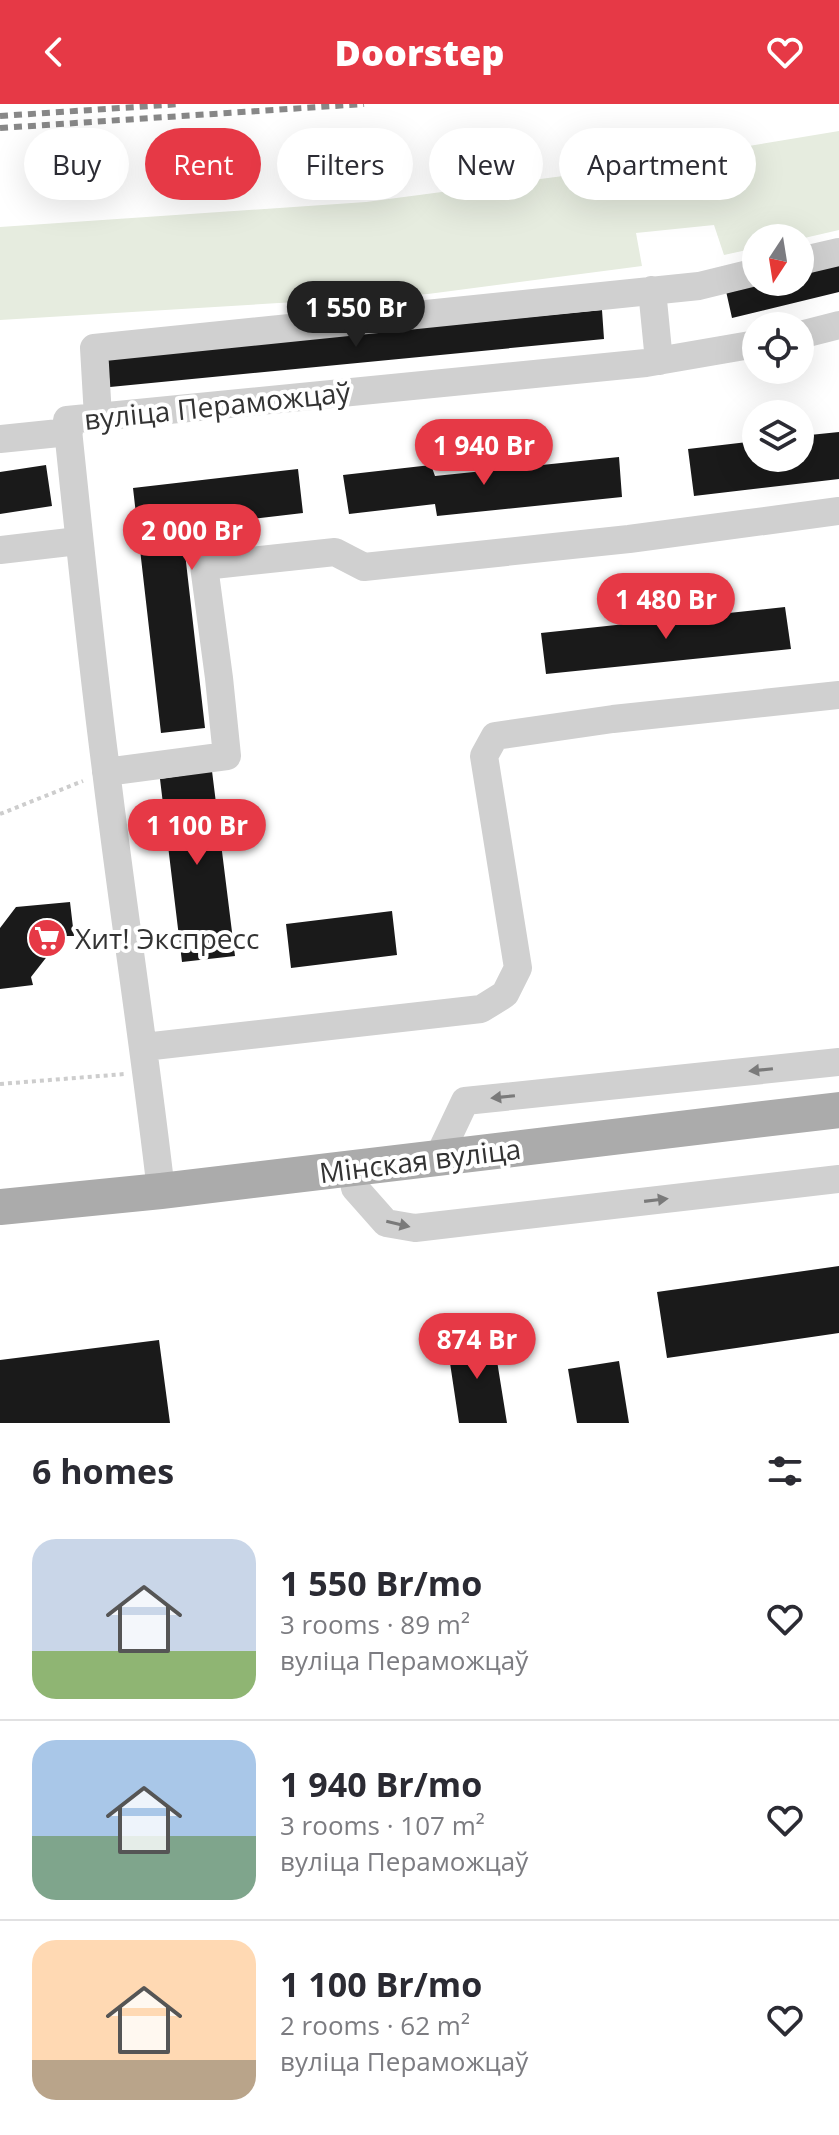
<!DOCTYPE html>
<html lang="en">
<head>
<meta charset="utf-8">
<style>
	body { margin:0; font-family:"Open Sans",sans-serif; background:#f2f2f3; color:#2b2b33; height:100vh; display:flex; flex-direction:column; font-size:30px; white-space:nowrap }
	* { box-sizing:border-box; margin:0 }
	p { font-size:26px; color:#7c7c81 }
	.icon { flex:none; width:44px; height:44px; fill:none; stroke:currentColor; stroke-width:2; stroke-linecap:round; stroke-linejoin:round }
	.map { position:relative; height:1319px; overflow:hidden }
	.drawer { display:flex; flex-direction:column; background:#fff; flex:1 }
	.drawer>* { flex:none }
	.guide { position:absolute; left:24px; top:24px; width:792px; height:72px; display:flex; gap:16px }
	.needle { width:52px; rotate:192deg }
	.controls { position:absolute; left:742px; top:120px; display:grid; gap:16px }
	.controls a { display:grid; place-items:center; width:72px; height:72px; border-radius:50%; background:#fff; box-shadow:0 8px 32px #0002; font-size:40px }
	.price { position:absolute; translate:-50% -68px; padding:0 18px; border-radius:28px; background:#e63946; color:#fff; font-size:26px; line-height:52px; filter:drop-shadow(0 2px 4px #0008) }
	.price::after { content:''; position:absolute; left:50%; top:48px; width:24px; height:18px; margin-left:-12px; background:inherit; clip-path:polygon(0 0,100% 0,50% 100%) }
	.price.on { background:#222; color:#fff }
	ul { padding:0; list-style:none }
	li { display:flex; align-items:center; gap:24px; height:200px; padding:0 32px }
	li+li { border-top:2px solid #e1e1e2 }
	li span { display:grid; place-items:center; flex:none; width:224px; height:160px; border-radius:24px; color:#555 }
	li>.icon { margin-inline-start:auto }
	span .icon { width:96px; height:96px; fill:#fffc; stroke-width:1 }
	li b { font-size:34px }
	h2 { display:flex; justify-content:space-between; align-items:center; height:96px; padding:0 32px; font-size:34px }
	.pill { padding:0 28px; border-radius:36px; background:#fff; box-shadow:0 8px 32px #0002; font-size:28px; line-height:72px }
	.pill.on { background:#e63946; color:#fff }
	header { display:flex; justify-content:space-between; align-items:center; height:104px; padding:0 32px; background:#e63946; color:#fff; font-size:36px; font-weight:800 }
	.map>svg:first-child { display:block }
	.green { fill:#e6ecdf }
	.building { fill:#1a1a1a }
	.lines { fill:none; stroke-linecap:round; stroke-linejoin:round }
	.path { stroke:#cdcdcd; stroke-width:4; stroke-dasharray:4 4; stroke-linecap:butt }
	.minor { stroke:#d0d0d0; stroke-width:28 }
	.major { stroke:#ababab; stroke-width:36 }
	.rail { stroke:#888; stroke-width:6; stroke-dasharray:8 6; stroke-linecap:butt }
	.oneway { fill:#7a7a7a }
	.labels { text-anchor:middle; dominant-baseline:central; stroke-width:8; stroke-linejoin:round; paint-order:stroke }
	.street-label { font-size:28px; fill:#333; stroke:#fff }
	.poi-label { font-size:28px; fill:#333; stroke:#fff; text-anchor:start }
</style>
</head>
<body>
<header><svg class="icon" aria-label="back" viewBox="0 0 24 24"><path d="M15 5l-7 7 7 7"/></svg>Doorstep<svg class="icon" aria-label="heart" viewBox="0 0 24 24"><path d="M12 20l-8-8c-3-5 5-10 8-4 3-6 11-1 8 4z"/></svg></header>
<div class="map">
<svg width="839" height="1319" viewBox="0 0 839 1319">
	<rect width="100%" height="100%" fill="#fff"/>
	<path class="green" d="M839,27v99l-39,9 -44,-1v10l-32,7 -10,-30 -78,8 6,33 -214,28 -428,26v-93l366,-25 220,-29z"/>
	<path class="building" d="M839,160v28l-107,26 -6,-27 39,-9h35v-9z
		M602,206l2,29 -494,48 -3,-29z
		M839,328v47l-145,17 -6,-47 68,-8v17h44v-22z
		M619,353l3,40 -185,19 -2,-12 -86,10 -6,-39 88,-10 4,11z
		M46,361l6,41 -52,8v-42z
		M298,365l5,44 -121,14 23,201 -44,5 -28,-245z
		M785,503l6,42 -245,25 -5,-41z
		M212,667l23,185 -53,6 -22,-183z
		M70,798l4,34h-11l-32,41 2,8 -33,4v-61l16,-21z
		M392,807l5,44 -106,13 -5,-44z
		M839,1162v67l-172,25 -10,-66z
		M493,1232l14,87h-48l-12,-80z
		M159,1236l11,83h-170v-63z
		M619,1257l10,62h-52l-9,-54z"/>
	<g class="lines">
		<path class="path" d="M0,710l83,-33
			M0,980l125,-10"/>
		<path class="minor" d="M800,157l39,-9
			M652,186l7,71
			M800,231l39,-10
			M98,313l-4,-69 605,-62 57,-14
			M0,335l69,-7
			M0,446l78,-9
			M106,668l121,-16 -8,-78 -15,-112 131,-14 29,15 265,-28 210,-28
			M144,943l337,-38 24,-15 13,-26 -34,-212 11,-20 118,-17 226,-24
			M438,1054l27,-57 374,-39
			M352,1065l3,19 31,35 29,5 424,-49
			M161,1087c-16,-140 -38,-280 -55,-421 -15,-116 -27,-233 -39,-350l579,-57 110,-19"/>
		<path class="major" d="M0,1103l161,-16 678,-81"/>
		<path class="rail" d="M0,12l181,-12
			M0,24l364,-24"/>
	</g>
	<defs><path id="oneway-solid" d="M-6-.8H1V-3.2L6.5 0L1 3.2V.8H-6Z" transform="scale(2)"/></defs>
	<g class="oneway">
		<use href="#oneway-solid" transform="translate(761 966) rotate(174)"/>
		<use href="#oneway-solid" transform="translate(503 993) rotate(174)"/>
		<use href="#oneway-solid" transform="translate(656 1096) rotate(-7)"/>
		<use href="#oneway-solid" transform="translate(398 1120) rotate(13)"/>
	</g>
	<defs>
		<g id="supermarket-disc" transform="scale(2)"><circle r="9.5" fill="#e63946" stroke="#fff"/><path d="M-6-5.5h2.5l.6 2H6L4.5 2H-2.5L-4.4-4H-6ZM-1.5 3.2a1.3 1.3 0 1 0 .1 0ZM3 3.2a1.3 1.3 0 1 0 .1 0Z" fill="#fff"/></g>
	</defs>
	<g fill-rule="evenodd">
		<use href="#supermarket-disc" x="47" y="834"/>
	</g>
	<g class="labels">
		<g class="street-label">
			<text transform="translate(217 301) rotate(-6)">вуліца Пераможцаў</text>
			<text transform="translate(420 1056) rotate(-7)">Мінская вуліца</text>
		</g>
		<g class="poi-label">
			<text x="75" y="834">Хит! Экспресс</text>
		</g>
	</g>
</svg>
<div class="controls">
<a><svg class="needle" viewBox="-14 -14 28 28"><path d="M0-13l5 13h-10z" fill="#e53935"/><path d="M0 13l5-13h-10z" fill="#7c7c81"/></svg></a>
<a><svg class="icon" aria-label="locate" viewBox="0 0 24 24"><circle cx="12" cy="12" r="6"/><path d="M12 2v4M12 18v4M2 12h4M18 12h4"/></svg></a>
<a><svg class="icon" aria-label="layers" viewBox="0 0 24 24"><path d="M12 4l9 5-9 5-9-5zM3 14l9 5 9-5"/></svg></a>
</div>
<b class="price on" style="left:356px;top:245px">1 550 Br</b>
<b class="price" style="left:484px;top:383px">1 940 Br</b>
<b class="price" style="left:192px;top:468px">2 000 Br</b>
<b class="price" style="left:666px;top:537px">1 480 Br</b>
<b class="price" style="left:197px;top:763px">1 100 Br</b>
<b class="price" style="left:477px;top:1277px">874 Br</b>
<div class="guide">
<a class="pill">Buy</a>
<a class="pill on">Rent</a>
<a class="pill">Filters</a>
<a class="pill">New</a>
<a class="pill">Apartment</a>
</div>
</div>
<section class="drawer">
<h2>6 homes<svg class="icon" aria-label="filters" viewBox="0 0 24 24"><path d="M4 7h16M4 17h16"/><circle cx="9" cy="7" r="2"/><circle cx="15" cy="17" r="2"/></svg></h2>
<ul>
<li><span style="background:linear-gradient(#c9d6e8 70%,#8fb573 0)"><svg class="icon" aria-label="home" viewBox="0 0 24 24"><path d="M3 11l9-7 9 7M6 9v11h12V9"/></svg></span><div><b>1 550 Br/mo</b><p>3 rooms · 89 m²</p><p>вуліца Пераможцаў</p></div><svg class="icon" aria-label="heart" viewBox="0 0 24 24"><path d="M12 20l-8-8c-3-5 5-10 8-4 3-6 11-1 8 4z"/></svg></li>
<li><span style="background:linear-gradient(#a9c7e8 60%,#7fa58c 0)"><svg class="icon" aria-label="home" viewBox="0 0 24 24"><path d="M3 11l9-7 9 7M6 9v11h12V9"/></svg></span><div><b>1 940 Br/mo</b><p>3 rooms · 107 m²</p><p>вуліца Пераможцаў</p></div><svg class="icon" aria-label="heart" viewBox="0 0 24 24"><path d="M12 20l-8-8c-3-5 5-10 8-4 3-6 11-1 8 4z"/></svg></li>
<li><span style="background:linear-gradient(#ffd9b3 75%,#b9a48a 0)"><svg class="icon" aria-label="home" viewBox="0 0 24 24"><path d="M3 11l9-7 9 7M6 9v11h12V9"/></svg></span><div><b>1 100 Br/mo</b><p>2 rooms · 62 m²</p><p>вуліца Пераможцаў</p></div><svg class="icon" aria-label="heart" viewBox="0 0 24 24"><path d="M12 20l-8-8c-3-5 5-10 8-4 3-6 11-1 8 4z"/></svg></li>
</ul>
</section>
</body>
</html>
